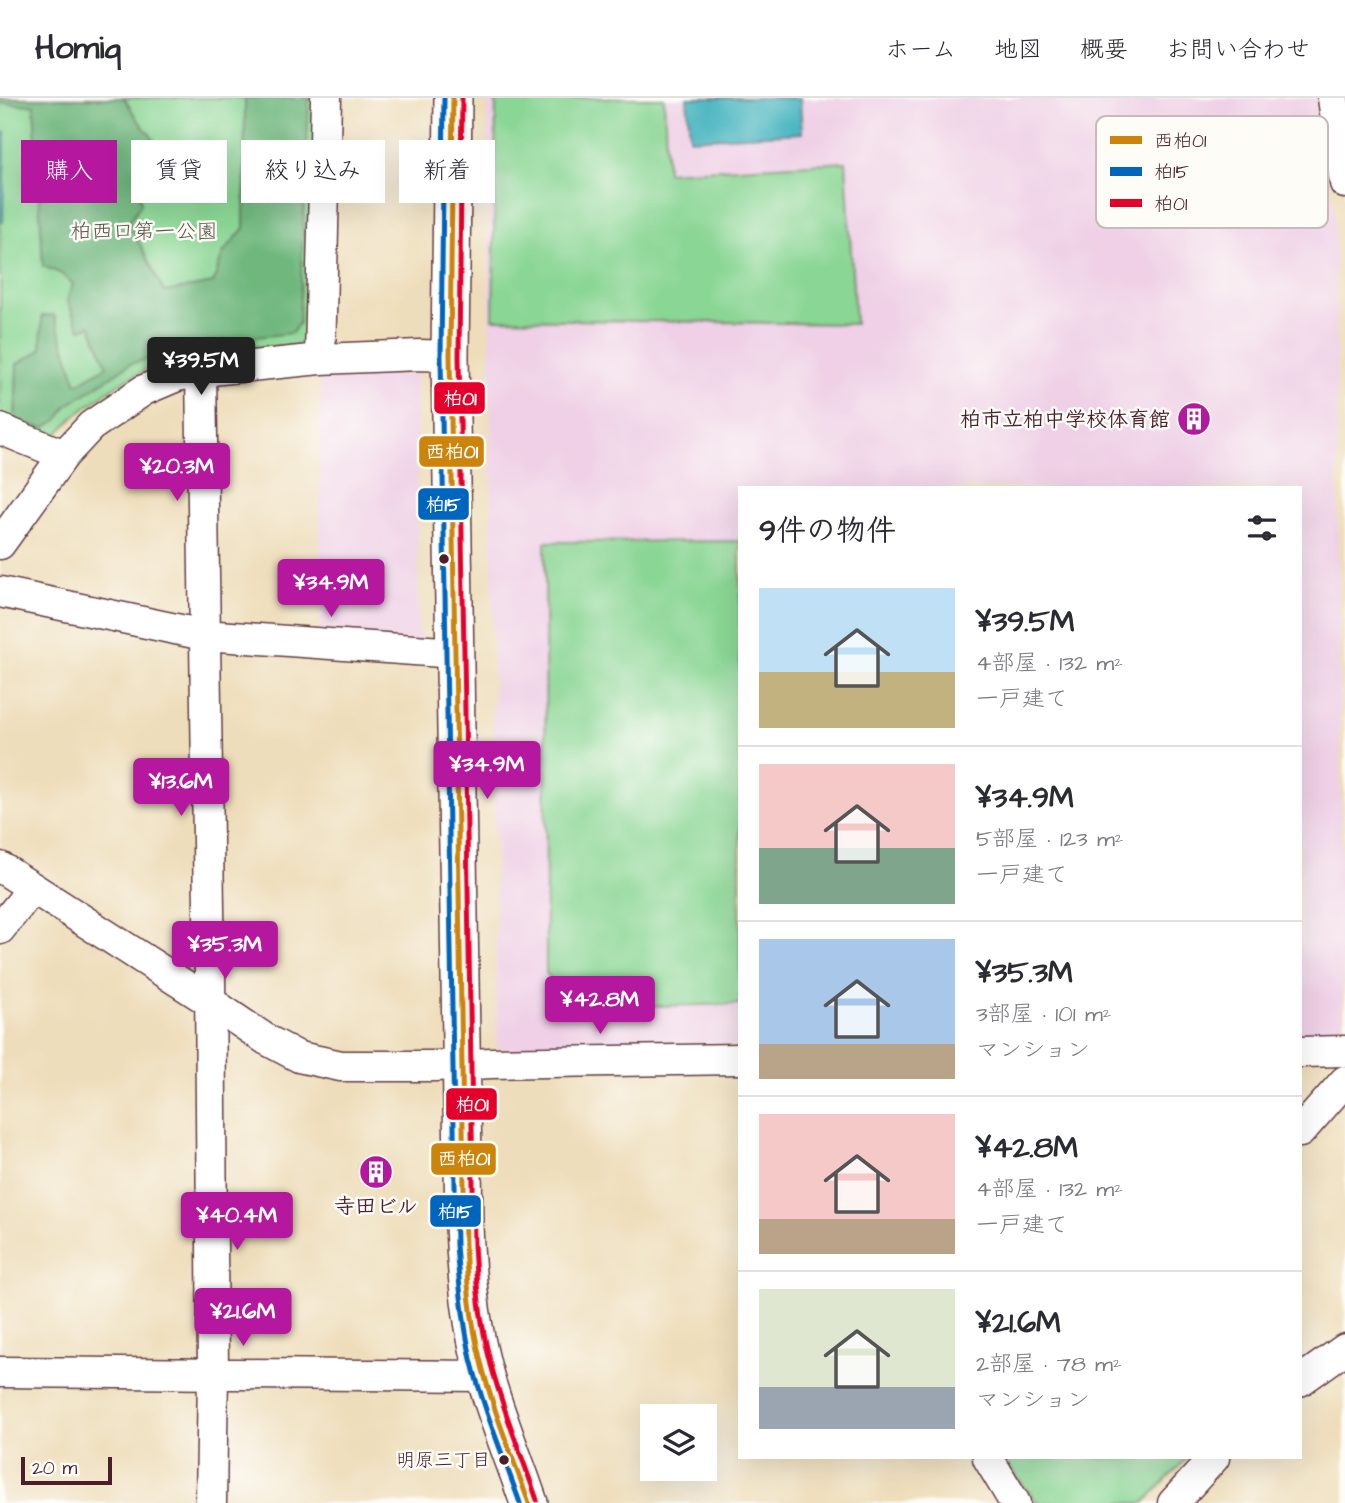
<!DOCTYPE html>
<html lang="ja">
<head>
<meta charset="utf-8">
<style>
	body { margin:0; font-family:"Architects Daughter","Klee One",sans-serif; background:#f2f2f3; color:#2b2b33; height:100vh; display:flex; flex-direction:column; font-size:26px; white-space:nowrap }
	* { box-sizing:border-box; margin:0 }
	p { font-size:23px; color:#7c7c81 }
	.icon { flex:none; width:38px; height:38px; fill:none; stroke:currentColor; stroke-width:2; stroke-linecap:round; stroke-linejoin:round }
	.map { position:relative; flex:1; overflow:hidden }
	.side { position:absolute; left:738px; top:388px; width:564px; height:973px; display:flex; flex-direction:column; background:#fff; border-radius:0px; box-shadow:0 7px 28px #0002 }
	.side>* { flex:none }
	.top-card { position:absolute; left:21px; top:42px; width:612px; height:63px; display:flex; gap:14px }
	.fabs { position:absolute; left:640px; top:1306px; display:grid; gap:14px }
	.fabs a { display:grid; place-items:center; width:77px; height:77px; border-radius:0px; background:#fff; box-shadow:0 7px 28px #0002; font-size:35px }
	.scale { position:absolute; left:21px; bottom:18px; width:91px; box-sizing:border-box; padding-left:7px; border:4px solid #4a1f2b; border-top:0; font-size:19px; line-height:24px; white-space:nowrap; color:#4a1f2b; -webkit-text-stroke:5px #fdfcf7; paint-order:stroke }
	.price { position:absolute; translate:-50% -60px; padding:0 16px; border-radius:7px; background:#b5179e; color:#fff; font-size:23px; line-height:46px; filter:drop-shadow(0 2px 4px #0008) }
	.price::after { content:''; position:absolute; left:50%; top:42px; width:21px; height:16px; margin-left:-10px; background:inherit; clip-path:polygon(0 0,100% 0,50% 100%) }
	.price.active { background:#222; color:#fff }
	ul { padding:0; list-style:none }
	li { display:flex; align-items:center; gap:21px; height:175px; padding:0 21px }
	li+li { border-top:2px solid #e1e1e2 }
	li span { display:grid; place-items:center; flex:none; width:196px; height:140px; border-radius:0px; color:#555 }
	li>.icon { margin-inline-start:auto }
	span .icon { width:84px; height:84px; fill:#fffc; stroke-width:1 }
	li b { font-size:30px }
	h2 { display:flex; justify-content:space-between; align-items:center; height:84px; padding:0 21px; font-size:30px }
	.chip { padding:0 24px; border-radius:0px; background:#fff; box-shadow:0 7px 28px #0002; font-size:24px; line-height:63px }
	.chip.active { background:#b5179e; color:#fff }
	header { display:flex; align-items:center; gap:42px; box-sizing:border-box; height:98px; padding:0 35px; background:#fff; border-bottom:2px solid #e1e1e2 }
	header strong { font-size:33px }
	nav { display:flex; gap:38px; margin-inline-start:auto; font-size:24px }
	.map>svg:first-child { display:block }
	.built { fill:#efd0e6 }
	.green { fill:#8ad694; stroke:#6a7a60; stroke-width:2 }
	.forest { fill:#6fb77e; stroke:#5c6b54; stroke-width:2 }
	.water { fill:#45b4bf; stroke:#486a75; stroke-width:2 }
	.lines { fill:none; stroke-linecap:round; stroke-linejoin:round }
	.minor-casing { stroke:#633c40; stroke-width:33 }
	.tertiary-casing { stroke:#633c40; stroke-width:40 }
	.minor { stroke:#fff; stroke-width:30 }
	.tertiary { stroke:#fff; stroke-width:37 }
	.bus-1-casing { stroke:#fdfcf7; stroke-width:10 }
	.bus-2-casing { stroke:#fdfcf7; stroke-width:10 }
	.bus-3-casing { stroke:#fdfcf7; stroke-width:10 }
	.bus-1 { stroke:#cc840b; stroke-width:5 }
	.bus-2 { stroke:#0065bd; stroke-width:5 }
	.bus-3 { stroke:#e4002b; stroke-width:5 }
	.bus-dot { fill:#4a1f2b; stroke:#fdfcf7; stroke-width:2.5 }
	.labels { text-anchor:middle; dominant-baseline:central; stroke-width:5; stroke-linejoin:round; paint-order:stroke }
	.bus-label { font-size:19px; fill:#4a1f2b; stroke:#fdfcf7; text-anchor:end }
	.park-label { font-size:21px; fill:#5d564a; stroke:#fdfcf7 }
	.poi-label { font-size:21px; font-weight:bold; fill:#4a1f2b; stroke:#fdfcf7; text-anchor:end }
	.key { fill:#fdfcf7; stroke:#c7baba; stroke-width:2 }
	.key-label { font-size:19px; fill:#4a1f2b }
	.line-badge { stroke:#fdfcf7; stroke-width:2.5 }
	.badge-label { font-size:19px; text-anchor:middle; font-weight:bold; fill:#fff }
</style>
</head>
<body>
<header>
<strong>Homiq</strong>
<nav><a>ホーム</a><a>地図</a><a>概要</a><a>お問い合わせ</a></nav>
</header>
<div class="map">
<svg width="1345" height="1405" viewBox="0 0 1345 1405">
	<rect width="100%" height="100%" fill="#fdfcf7"/>
	<filter id="ink" filterUnits="userSpaceOnUse"><feTurbulence type="fractalNoise" baseFrequency=".0143" numOctaves="2"/><feDisplacementMap in="SourceGraphic" scale="14" xChannelSelector="R" yChannelSelector="G"/><feConvolveMatrix kernelMatrix="1 2 1 2 8 2 1 2 1" color-interpolation-filters="sRGB"/></filter>
	<filter id="wash" filterUnits="userSpaceOnUse"><feTurbulence type="fractalNoise" baseFrequency=".00686" numOctaves="4" result="noise"/><feDisplacementMap in="SourceGraphic" scale="28" xChannelSelector="R" yChannelSelector="G"/><feGaussianBlur stdDeviation="1.57" result="paint"/><feColorMatrix in="noise" values="0 0 0 0 0 0 0 0 0 0 0 0 0 0 0 0 0 1.4 0 .05"/><feComposite in="paint" operator="in"/></filter>
	<g filter="url(#wash)">
		<rect width="100%" height="100%" fill="#eeddba"/>
		<path class="built" d="M487,0h831l17,119 8,811 -11,12h-32v-552h-560v558l-243,3z
			M416,276l3,271 -99,-10v-256z"/>
		<path class="green" d="M0,0h318l-9,237 -9,10 -100,7 -29,8 -32,13 -18,9 -45,33 -18,18 -15,3 -43,-18z
			M496,0h168l3,74 179,-10 9,162 -362,-5z
			M740,443v463l-163,4 -31,-35 -1,-431z
			M1003,1360h184l-43,45h-106l-33,-41z"/>
		<path class="forest" d="M0,0h124l14,22 21,26 -21,24 3,34 -12,18 35,70 49,-9 10,-30 21,-25 1,-130h64l-10,225 -7,10 -83,9 -79,22 -63,42 -9,14 -14,8 -29,-7 2,-57 24,-14 1,-34 12,-1 23,69 30,-18 -16,-40 -11,3 -13,-29 6,-16 -11,-10 -19,-8 -9,-161 -34,-2z"/>
		<path class="water" d="M687,0h113l2,35 -112,6z
			M0,34h5l-2,90h-3z"/>
	</g>
	<g filter="url(#ink)">
		<g class="lines">
			<g class="minor-casing">
				<path id="minor" d="M1333,0l12,85
					M320,261l6,-261
					M201,273l9,605 3,398 -2,129
					M0,331l64,26
					M0,446l64,-89 27,-29 53,-36 33,-14 24,-5 119,-12 100,-4 30,1
					M0,494l204,43 252,18
					M0,769l209,134 58,39 32,17 42,9h94l56,-3 249,-4
					M0,831l33,-41
					M1300,954l45,-1
					M1300,1034l45,-51
					M0,1274l485,4
					M1300,1283l45,-32
					M988,1360l27,45
					M1173,1405l41,-45"/>
			</g>
			<g class="tertiary-casing">
				<path id="tertiary" d="M453,0l-3,258 14,870c2,51 7,101 21,150 12,43 30,85 44,127"/>
			</g>
			<use href="#minor" class="minor"/>
			<use href="#tertiary" class="tertiary"/>
			<g class="bus-1-casing">
				<path id="bus-1" d="M453,0l-3,258 15,889c2,38 6,76 15,113 12,50 32,97 49,145"/>
			</g>
			<g class="bus-2-casing">
				<path id="bus-2" d="M444,0l-3,258 15,889c3,39 7,76 15,114 12,49 32,96 49,144"/>
			</g>
			<g class="bus-3-casing">
				<path id="bus-3" d="M462,0l-3,258 15,889c2,37 6,75 15,112 12,49 32,96 48,143"/>
			</g>
			<use href="#bus-1" class="bus-1"/>
			<use href="#bus-2" class="bus-2"/>
			<use href="#bus-3" class="bus-3"/>
		</g>
	</g>
	<defs>
		<g id="building-disc" transform="scale(1.75)"><circle r="9.5" fill="#b5179e" stroke="#fdfcf7"/><path d="M-4-6H4V6H1V3H-1V6H-4ZM-2.5-4.3h1.7v1.8h-1.7ZM.8-4.3h1.7v1.8H.8ZM-2.5-1h1.7V.8h-1.7ZM.8-1h1.7V.8H.8Z" fill="#fff"/></g>
	</defs>
	<g fill-rule="evenodd">
		<use href="#building-disc" x="1194" y="321"/>
		<use href="#building-disc" x="376" y="1074"/>
	</g>
	<g class="bus-dot">
		<circle cx="444" cy="461" r="6"/>
		<circle cx="504" cy="1362" r="6"/>
	</g>
	<g class="labels">
		<g class="bus-label">
			<text x="491" y="1362">明原三丁目</text>
		</g>
		<g class="park-label">
			<text x="144" y="133">柏西口第一公園</text>
		</g>
		<g class="poi-label">
			<text x="1170" y="321">柏市立柏中学校体育館</text>
			<text x="376" y="1108" text-anchor="middle">寺田ビル</text>
		</g>
	</g>
	<rect x="1096" y="18" width="232" height="112" rx="10" class="key"/>
	<rect x="1110" y="38" width="32" height="8" fill="#cc840b"/>
	<rect x="1110" y="69" width="32" height="9" fill="#0065bd"/>
	<rect x="1110" y="101" width="32" height="8" fill="#e4002b"/>
	<g class="key-label">
		<text x="1154" y="49">西柏01</text>
		<text x="1154" y="80">柏15</text>
		<text x="1154" y="112">柏01</text>
	</g>
	<g class="line-badge">
		<rect x="433" y="283" width="53" height="34" rx="7" fill="#e4002b"/>
		<rect x="418" y="337" width="67" height="33" rx="7" fill="#cc840b"/>
		<rect x="417" y="389" width="53" height="34" rx="7" fill="#0065bd"/>
		<rect x="445" y="989" width="53" height="34" rx="7" fill="#e4002b"/>
		<rect x="430" y="1044" width="67" height="34" rx="7" fill="#cc840b"/>
		<rect x="429" y="1096" width="53" height="34" rx="7" fill="#0065bd"/>
	</g>
	<g class="badge-label">
		<text x="460" y="307">柏01</text>
		<text x="452" y="360">西柏01</text>
		<text x="443" y="413">柏15</text>
		<text x="472" y="1013">柏01</text>
		<text x="464" y="1067">西柏01</text>
		<text x="455" y="1120">柏15</text>
	</g>
</svg>
<div class="fabs">
<a><svg class="icon" aria-label="layers" viewBox="0 0 24 24"><path d="M12 4l9 5-9 5-9-5zM3 14l9 5 9-5"/></svg></a>
</div>
<div class="scale">20 m</div>
<b class="price active" style="left:201px;top:299px">¥39.5M</b>
<b class="price" style="left:177px;top:405px">¥20.3M</b>
<b class="price" style="left:331px;top:521px">¥34.9M</b>
<b class="price" style="left:487px;top:703px">¥34.9M</b>
<b class="price" style="left:181px;top:720px">¥13.6M</b>
<b class="price" style="left:225px;top:883px">¥35.3M</b>
<b class="price" style="left:600px;top:938px">¥42.8M</b>
<b class="price" style="left:237px;top:1154px">¥40.4M</b>
<b class="price" style="left:243px;top:1250px">¥21.6M</b>
<div class="top-card">
<a class="chip active">購入</a>
<a class="chip">賃貸</a>
<a class="chip">絞り込み</a>
<a class="chip">新着</a>
</div>
<section class="side">
<h2>9件の物件<svg class="icon" aria-label="filters" viewBox="0 0 24 24"><path d="M4 7h16M4 17h16"/><circle cx="9" cy="7" r="2"/><circle cx="15" cy="17" r="2"/></svg></h2>
<ul>
<li><span style="background:linear-gradient(#bfe0f5 60%,#c2b280 0)"><svg class="icon" aria-label="home" viewBox="0 0 24 24"><path d="M3 11l9-7 9 7M6 9v11h12V9"/></svg></span><div><b>¥39.5M</b><p>4部屋 · 132 m²</p><p>一戸建て</p></div></li>
<li><span style="background:linear-gradient(#f6c9c9 60%,#7fa58c 0)"><svg class="icon" aria-label="home" viewBox="0 0 24 24"><path d="M3 11l9-7 9 7M6 9v11h12V9"/></svg></span><div><b>¥34.9M</b><p>5部屋 · 123 m²</p><p>一戸建て</p></div></li>
<li><span style="background:linear-gradient(#a9c7e8 75%,#b9a48a 0)"><svg class="icon" aria-label="home" viewBox="0 0 24 24"><path d="M3 11l9-7 9 7M6 9v11h12V9"/></svg></span><div><b>¥35.3M</b><p>3部屋 · 101 m²</p><p>マンション</p></div></li>
<li><span style="background:linear-gradient(#f6c9c9 75%,#b9a48a 0)"><svg class="icon" aria-label="home" viewBox="0 0 24 24"><path d="M3 11l9-7 9 7M6 9v11h12V9"/></svg></span><div><b>¥42.8M</b><p>4部屋 · 132 m²</p><p>一戸建て</p></div></li>
<li><span style="background:linear-gradient(#dfe7d0 70%,#9aa5b1 0)"><svg class="icon" aria-label="home" viewBox="0 0 24 24"><path d="M3 11l9-7 9 7M6 9v11h12V9"/></svg></span><div><b>¥21.6M</b><p>2部屋 · 78 m²</p><p>マンション</p></div></li>
</ul>
</section>
</div>
</body>
</html>
